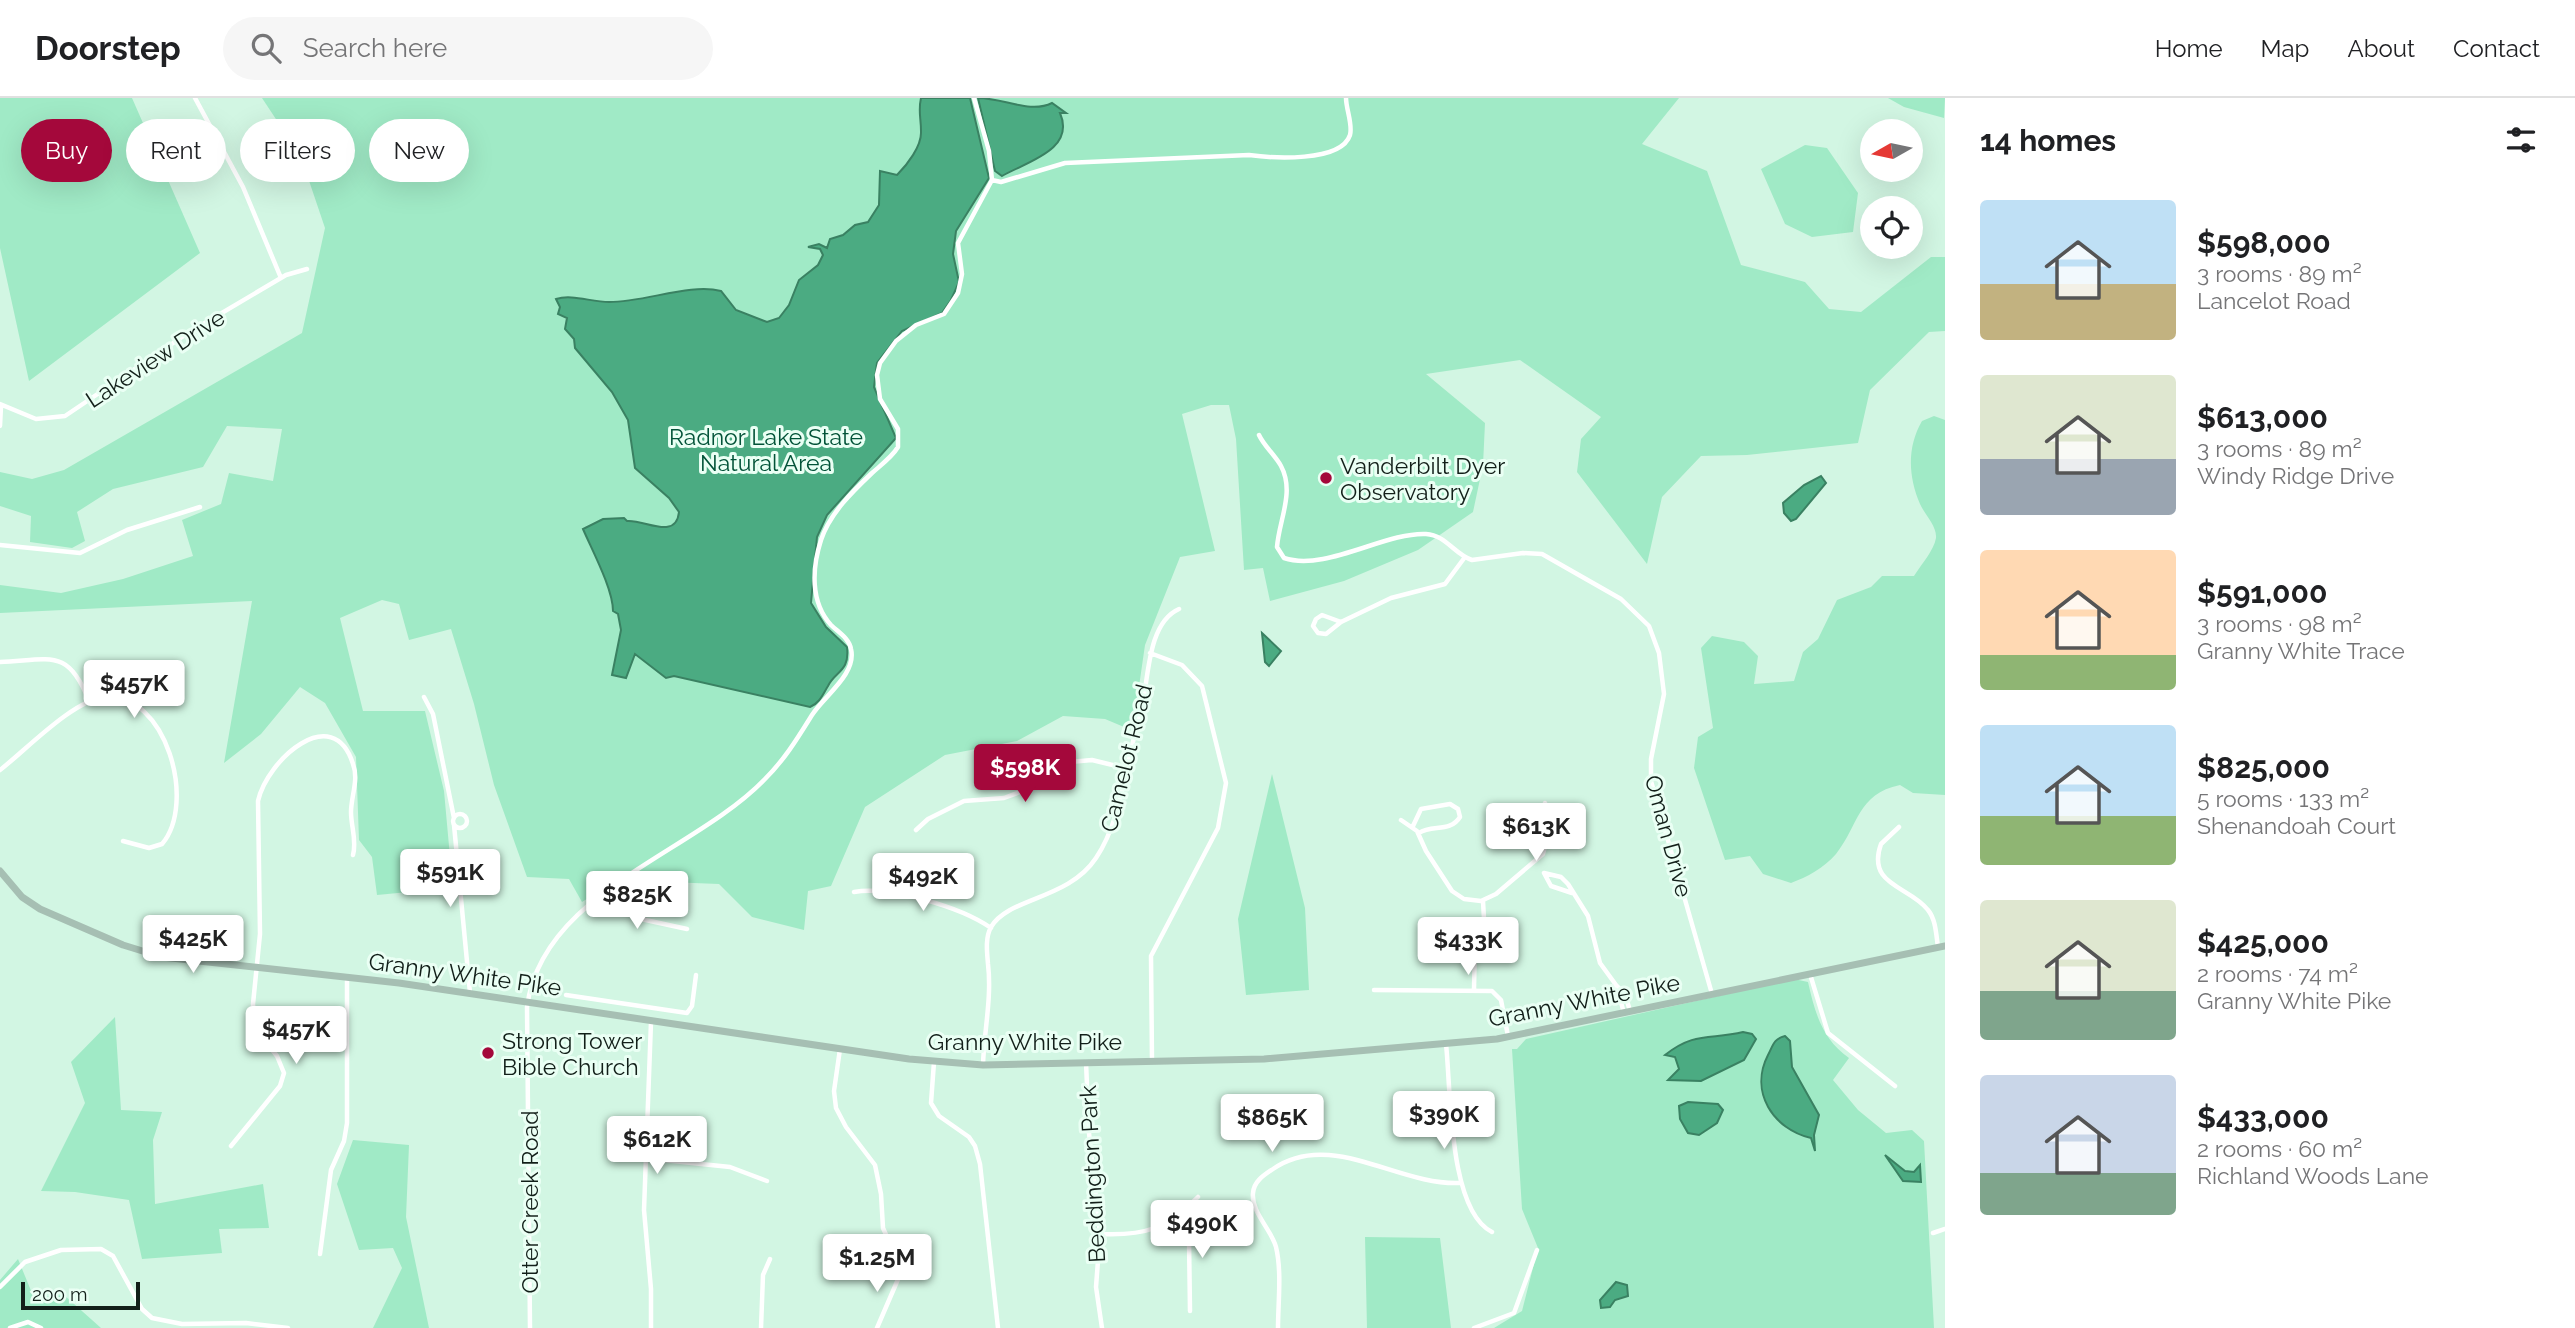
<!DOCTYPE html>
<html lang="en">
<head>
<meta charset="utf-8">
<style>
	body { margin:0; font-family:Raleway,sans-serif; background:#f6f6f6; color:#202124; height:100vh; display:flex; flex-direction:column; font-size:26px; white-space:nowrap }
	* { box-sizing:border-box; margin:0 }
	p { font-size:23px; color:#757577 }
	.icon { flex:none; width:38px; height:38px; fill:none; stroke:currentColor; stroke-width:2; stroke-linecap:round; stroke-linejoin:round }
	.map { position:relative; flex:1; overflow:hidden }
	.drawer { display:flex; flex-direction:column; background:#fff; width:630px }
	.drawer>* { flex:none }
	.hud { position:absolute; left:21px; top:21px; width:665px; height:63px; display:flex; gap:14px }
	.needle { width:46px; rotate:261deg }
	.tools { position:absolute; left:1860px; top:21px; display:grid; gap:14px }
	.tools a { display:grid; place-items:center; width:63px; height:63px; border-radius:50%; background:#fff; box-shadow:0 7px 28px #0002; font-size:35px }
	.scale { position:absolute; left:21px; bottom:18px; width:119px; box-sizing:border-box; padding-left:7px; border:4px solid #121f19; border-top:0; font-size:19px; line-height:24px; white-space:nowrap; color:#121f19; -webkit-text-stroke:5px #eafff4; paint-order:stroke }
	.price { position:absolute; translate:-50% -60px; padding:0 16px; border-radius:7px; background:#fff; color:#222; font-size:23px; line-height:46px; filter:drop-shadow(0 2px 4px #0008) }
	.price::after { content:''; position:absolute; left:50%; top:42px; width:21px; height:16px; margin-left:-10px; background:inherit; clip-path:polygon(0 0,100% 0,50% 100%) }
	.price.selected { background:#a4083b; color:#fff }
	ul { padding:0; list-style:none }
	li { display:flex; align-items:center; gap:21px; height:175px; padding:0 35px }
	li span { display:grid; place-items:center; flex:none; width:196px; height:140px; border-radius:7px; color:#555 }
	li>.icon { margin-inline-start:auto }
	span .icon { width:84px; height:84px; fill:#fffc; stroke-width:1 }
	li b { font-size:30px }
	h2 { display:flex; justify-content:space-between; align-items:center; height:84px; padding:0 35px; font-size:30px }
	.pill { padding:0 24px; border-radius:32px; background:#fff; box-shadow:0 7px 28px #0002; font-size:24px; line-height:63px }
	.pill.selected { background:#a4083b; color:#fff }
	header { display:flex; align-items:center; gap:42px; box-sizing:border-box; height:98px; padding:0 35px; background:#fff; border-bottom:2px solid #e0e0e0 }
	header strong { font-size:33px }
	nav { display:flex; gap:38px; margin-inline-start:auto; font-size:24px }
	.search { width:490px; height:63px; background:#f6f6f6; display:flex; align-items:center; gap:18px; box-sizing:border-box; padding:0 24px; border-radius:38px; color:#757577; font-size:26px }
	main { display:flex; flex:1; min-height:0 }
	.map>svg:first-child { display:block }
	.green { fill:#a0eac6 }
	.water { fill:#4bab82; stroke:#3a8162; stroke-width:2 }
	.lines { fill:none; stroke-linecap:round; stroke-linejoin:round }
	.minor { stroke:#fff; stroke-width:4.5 }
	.secondary { stroke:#a6bfb3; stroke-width:7 }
	.poi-dot { fill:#a4083b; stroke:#eafff4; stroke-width:2.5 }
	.labels { text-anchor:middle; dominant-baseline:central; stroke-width:6; stroke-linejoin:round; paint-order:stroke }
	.street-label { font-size:23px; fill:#121f19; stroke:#eafff4 }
	.park-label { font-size:23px; fill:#025338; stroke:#eafff4 }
	.poi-label { font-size:23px; fill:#121f19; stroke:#eafff4; text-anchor:start }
</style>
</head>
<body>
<header>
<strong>Doorstep</strong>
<div class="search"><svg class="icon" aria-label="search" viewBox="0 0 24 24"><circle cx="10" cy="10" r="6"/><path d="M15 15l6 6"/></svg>Search here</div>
<nav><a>Home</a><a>Map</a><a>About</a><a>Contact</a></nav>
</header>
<main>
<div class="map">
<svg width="1945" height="1230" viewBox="0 0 1945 1230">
	<rect width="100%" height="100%" fill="#d2f6e3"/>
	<path class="green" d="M0,0h132l68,155 -171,128 -29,-133z
		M262,0h1417l-37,46 65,27 34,94 64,17 24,27 32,3 70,-55h14v74l-16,1 -59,58 -12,53 -111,12 -46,1 -39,41 -15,67 -70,-92 4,-33 20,-22 -81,-57 -94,14 59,49 -2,42 -10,47 -55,38 -74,31 -74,20 -7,-33 -19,2 -8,-131 -7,-34h-18l-29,9 33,137 -35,6 -35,88 -11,76 -10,6 -19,-8 -42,-3 -46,25 -72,14 -80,52 -34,79 -23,5 -4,39 -52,-13 -33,-33 -102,-4 -35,22 -13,-23 -42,-2 -33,-92 -20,-81 -23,-75 -42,11 -10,-36 -17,-4 -42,18 23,93h62l19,80 6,66 -33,1 2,33 -42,4 -5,-38 -13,-17 -3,-83 -31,-54 -25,-16 -39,47 -37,29 28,-162 -252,12v-28l61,8 62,-14 70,-23 -11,-36 39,-16 8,-31 44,8 9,-52 -55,-3 -24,41 -90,22 -36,23 8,29 -13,7 -42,-6 1,-26 -31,-10v-34l32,7 32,-9 238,-137 23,-105 -24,-71z
		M1888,0h57l-1,20 -40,-11z
		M1805,47l22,3 31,45 -5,39 -41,5 -27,-13 -24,-55z
		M1934,318l11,4v375l-32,-2 -13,-8c-43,9 -41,40 -64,69 -12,14 -29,23 -45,29l-28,-9 -13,-18 -25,4 -31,-92 4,-31 15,-9 -12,-80 11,-12 32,6 14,14 -4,28 40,-3 9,-29 15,-13 19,-39 34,-13 11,-11h32c7,-11 20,-26 22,-38 1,-12 -11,-23 -16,-34 -12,-28 -13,-57 2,-83z
		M1272,676l33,134 4,82 -63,5 -8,-76z
		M1794,881l14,3c7,31 14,57 41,76l-16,22 25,30 28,23 26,-3 12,11 10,187h-440l28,-17 16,-63 -16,-39 -10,-160h5l9,-10z
		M115,919l6,93 41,2 -9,28 2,64 108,-20 6,44 -50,1 3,24 -80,6 -13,-59 -54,-8 -34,-1 44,-88 -14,-41z
		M353,1042l56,5 -3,72 23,111h-56l29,-60 -9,-20 -34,2 -22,-66z
		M1365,1139l75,1 11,90h-84z
		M18,1161l16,39 30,-3 37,33h-101v-48z"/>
	<path class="water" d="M921,0h49l19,80 -33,53 -3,23 6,28 -8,18 -9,13 -40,18 -25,32 -3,24 22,51 -69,77 -10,22 -6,66 15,24 21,20c3,25 -12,24 -19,39 -5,8 -8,17 -18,21l-136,-31 -8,2 -31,-24 -9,24 -14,-3 9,-45 -3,-16 -5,-3c0,-22 -21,-61 -30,-82l20,-10 21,-1 3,3c17,-2 49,20 52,-9l-10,-14 -34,-30 -7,-48 -16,-28 -37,-44 -1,-9 -9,-10 2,-11 -9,-4 2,-7 -4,-8c16,-5 35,3 53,3 37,0 81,-19 112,-11l15,19 31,12 12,-4 10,-13 10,-25 19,-15 5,-10 -3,-6 -12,-2 11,-3 8,4 3,-9 13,-4 12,-10 13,-3 11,-17 1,-34 17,4c10,-10 25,-29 24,-44 0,-13 -3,-20 0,-33z
		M978,0c26,0 52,16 74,5l14,10h-6c16,37 -34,49 -58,63l-7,-5z
		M1821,378l5,7 -30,36 -5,2 -7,-8 -1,-10 21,-18z
		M1262,535l19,18 -12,15 -4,-4z
		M1743,934l9,2 4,5 -12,21 -43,21 -33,-1 11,-11 -4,-12 -10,-2c30,-24 46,-15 78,-23z
		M1785,938l5,5 2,26 27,48 -5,20 1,16 -4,-13c-38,-9 -62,-46 -43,-83 5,-9 5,-16 17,-19z
		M1688,1004l30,2 5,6 -6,13 -18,12 -11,-2 -8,-14 -1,-13z
		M1885,1057l20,16 9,1 6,-7 1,17 -18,-1z
		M1616,1184l11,3 1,11 -13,4 -5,7 -9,1 -1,-8z"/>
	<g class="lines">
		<path class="minor" d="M195,0l48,89 38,91
			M992,82l9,2 64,-19 184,-8c22,3 92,8 101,-20 3,-10 -4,-26 -4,-37
			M0,306l36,15 29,-3 123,-83 98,-58 21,-6
			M0,328l1,-20
			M1259,337c5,11 16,20 22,31 14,26 -2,54 -4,81l7,11c41,14 101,-26 142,-24 20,1 29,21 46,26l51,-7 19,1 79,45 28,27 10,27 5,41 -13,65v22l61,213
			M0,447l80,8 47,-23 73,-23
			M1341,524l-19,-7 -6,4 -3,7 5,7 8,1 15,-12 50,-24 54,-14 20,-27
			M1150,555l32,12 20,21 24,97 -8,45 -67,128 1,105
			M0,564c50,-2 68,-15 89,39
			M424,599l9,17 21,104
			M0,672c26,-20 73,-70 105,-73 61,-5 92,106 57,147l-13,4 -26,-7
			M453 723a7 7 0 1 1 14 0a7 7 0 1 1-14 0Z
			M1401,722l16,11 9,20 26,40 12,8 17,2 15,-7 47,-40 7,-26 -5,-25
			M454,727l16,168
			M1413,728l8,-17 29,-5 8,5 2,8c-10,16 -28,7 -41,16
			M1899,729l-18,17c-15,42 29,42 47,66 8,10 8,24 10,37
			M916,732l12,-11 36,-18 40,-3 16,-6 50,-30 22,-2 33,8
			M614,790l27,31 46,10
			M854,794c36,-6 107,15 137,36
			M1572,795l-21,-7 -7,-13 17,4 7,7 20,32 12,47 16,22
			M1810,876l18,59 67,53
			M1474,891l1,-47 9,-23 -1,-18
			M1374,892l118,1 9,9 7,36
			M566,897l121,18 5,-7 4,-31
			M1624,915l-8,-28 9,9 5,17
			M651,924l-7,188 7,79v39
			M1446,946c5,44 2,166 46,188
			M840,951l-6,42 2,17 10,19 29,38 6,29 2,34 19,42 -25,58
			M934,964l-3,41 8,13 30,21 6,9 5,18 18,164
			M1086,964l3,71 11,101 -4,53 6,41
			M983,967c1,-34 9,-67 5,-101 -1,-12 -3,-26 3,-37 18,-30 77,-27 105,-69 27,-40 29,-96 44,-142 9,-29 5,-92 39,-107
			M231,1048l49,-60 4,-13 -7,-17 -22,-27 -2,-25 7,-70 -2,-133c9,-41 75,-100 95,-37 6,16 -2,32 -2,48 0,15 6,28 2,43
			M644,1060l86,9 37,14
			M1178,1118l11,23 1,72
			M1933,1135l12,-4
			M1100,1136c46,2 65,-5 98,-37
			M320,1156l11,-84 13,-29 3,-18v-145
			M0,1189l25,-25 36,-12 40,-1 12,7 29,53 10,9 30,6 64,-1 42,5
			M10,1230l18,-6 13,6
			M530,1230l-3,-321c15,-115 167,-154 238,-228 20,-20 32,-40 47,-64 12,-19 45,-41 39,-66 -2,-11 -13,-17 -20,-24 -21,-23 -19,-57 -10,-85 9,-27 32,-49 51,-67 9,-8 20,-16 26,-26v-18l-18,-30 -3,-24 3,-12 16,-22 20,-16 28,-11 14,-21 4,-19 -4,-31 34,-63 -3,-29 -15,-53
			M761,1230l2,-53 7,-16
			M1278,1230c0,-25 4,-56 -2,-81 -5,-18 -25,-35 -23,-54 1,-12 11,-18 20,-24 58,-40 125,17 187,14
			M1474,1230l40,-15 23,-63"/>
		<path class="secondary" d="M0,773l22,26 18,12 83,36 39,12 237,26 510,76 74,6 281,-6 233,-20 448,-93"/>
	</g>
	<g class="poi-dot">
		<circle cx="1326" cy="380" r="7"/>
		<circle cx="488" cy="955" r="7"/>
	</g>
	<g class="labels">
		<g class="street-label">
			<text transform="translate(155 260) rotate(-33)">Lakeview Drive</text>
			<text transform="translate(1126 660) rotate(-76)">Camelot Road</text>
			<text transform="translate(1669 738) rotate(75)">Oman Drive</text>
			<text transform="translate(465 876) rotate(8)">Granny White Pike</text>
			<text transform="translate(1584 902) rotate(-11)">Granny White Pike</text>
			<text x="1025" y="943">Granny White Pike</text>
			<text transform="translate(1092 1076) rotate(-93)">Beddington Park</text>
			<text transform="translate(529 1104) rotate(-90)">Otter Creek Road</text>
		</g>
		<g class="park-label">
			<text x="766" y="338">Radnor Lake State<tspan x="766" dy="26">Natural Area</tspan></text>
		</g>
		<g class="poi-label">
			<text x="1340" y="367">Vanderbilt Dyer<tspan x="1340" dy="26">Observatory</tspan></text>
			<text x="502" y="942">Strong Tower<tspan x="502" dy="26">Bible Church</tspan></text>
		</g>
	</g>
</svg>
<div class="tools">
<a><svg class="needle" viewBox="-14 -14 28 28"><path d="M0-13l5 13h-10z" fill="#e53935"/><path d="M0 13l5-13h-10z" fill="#757577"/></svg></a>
<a><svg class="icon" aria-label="locate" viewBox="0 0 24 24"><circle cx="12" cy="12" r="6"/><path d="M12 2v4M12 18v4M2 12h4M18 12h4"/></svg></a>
</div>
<div class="scale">200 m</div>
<b class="price" style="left:134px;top:622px">$457K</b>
<b class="price selected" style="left:1025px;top:706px">$598K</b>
<b class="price" style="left:1536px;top:765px">$613K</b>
<b class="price" style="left:450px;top:811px">$591K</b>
<b class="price" style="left:923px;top:815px">$492K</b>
<b class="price" style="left:637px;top:833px">$825K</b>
<b class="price" style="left:193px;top:877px">$425K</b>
<b class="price" style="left:1468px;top:879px">$433K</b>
<b class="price" style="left:296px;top:968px">$457K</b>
<b class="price" style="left:1444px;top:1053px">$390K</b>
<b class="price" style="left:1272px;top:1056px">$865K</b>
<b class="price" style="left:657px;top:1078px">$612K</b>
<b class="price" style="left:1202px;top:1162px">$490K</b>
<b class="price" style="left:877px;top:1196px">$1.25M</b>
<div class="hud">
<a class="pill selected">Buy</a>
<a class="pill">Rent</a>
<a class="pill">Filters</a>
<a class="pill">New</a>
</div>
</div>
<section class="drawer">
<h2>14 homes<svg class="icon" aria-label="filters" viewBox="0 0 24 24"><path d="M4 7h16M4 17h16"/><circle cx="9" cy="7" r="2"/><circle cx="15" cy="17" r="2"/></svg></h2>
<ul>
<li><span style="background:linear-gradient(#bfe0f5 60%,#c2b280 0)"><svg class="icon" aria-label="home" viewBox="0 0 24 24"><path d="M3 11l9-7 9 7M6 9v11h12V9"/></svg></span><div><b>$598,000</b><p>3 rooms · 89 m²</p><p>Lancelot Road</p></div></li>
<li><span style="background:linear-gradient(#dfe7d0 60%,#9aa5b1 0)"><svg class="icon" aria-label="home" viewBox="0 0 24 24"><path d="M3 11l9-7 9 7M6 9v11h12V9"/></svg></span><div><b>$613,000</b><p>3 rooms · 89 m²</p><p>Windy Ridge Drive</p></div></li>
<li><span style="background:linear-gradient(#ffd9b3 75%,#8fb573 0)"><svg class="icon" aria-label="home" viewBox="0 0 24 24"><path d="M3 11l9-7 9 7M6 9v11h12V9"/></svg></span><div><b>$591,000</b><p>3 rooms · 98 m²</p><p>Granny White Trace</p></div></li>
<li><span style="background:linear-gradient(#bfe0f5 65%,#8fb573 0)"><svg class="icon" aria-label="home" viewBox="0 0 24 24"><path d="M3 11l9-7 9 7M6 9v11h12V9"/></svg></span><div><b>$825,000</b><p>5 rooms · 133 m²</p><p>Shenandoah Court</p></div></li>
<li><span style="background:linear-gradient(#dfe7d0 65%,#7fa58c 0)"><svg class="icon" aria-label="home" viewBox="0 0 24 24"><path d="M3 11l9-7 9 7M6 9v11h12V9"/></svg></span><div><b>$425,000</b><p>2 rooms · 74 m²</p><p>Granny White Pike</p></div></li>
<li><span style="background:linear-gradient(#c9d6e8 70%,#7fa58c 0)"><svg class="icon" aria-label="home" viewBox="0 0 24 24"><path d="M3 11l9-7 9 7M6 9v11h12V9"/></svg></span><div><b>$433,000</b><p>2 rooms · 60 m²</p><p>Richland Woods Lane</p></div></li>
</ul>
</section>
</main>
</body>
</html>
